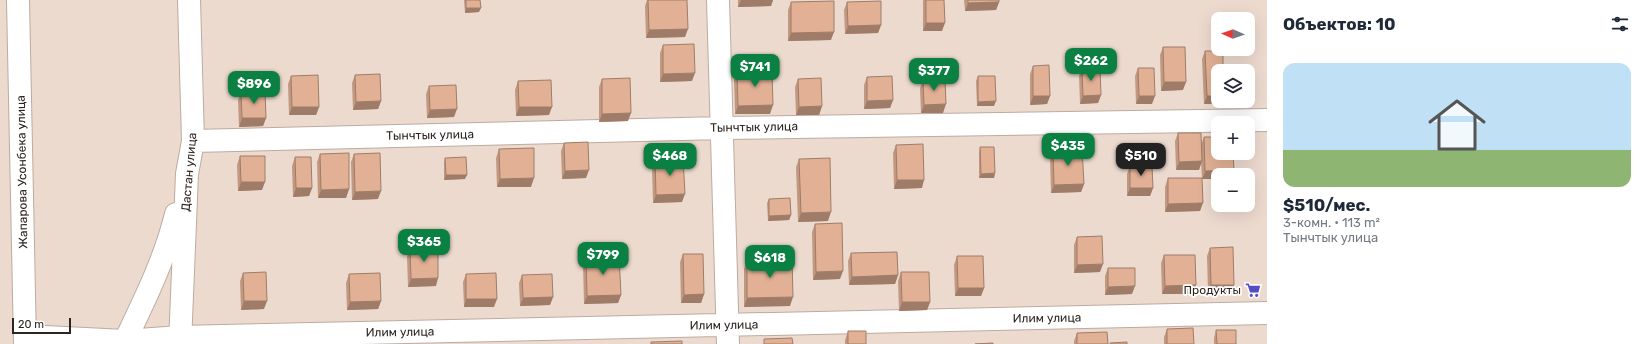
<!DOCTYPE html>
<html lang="ru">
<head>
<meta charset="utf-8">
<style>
	body { margin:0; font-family:Rubik,sans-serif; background:#f2f2f3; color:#1f2937; height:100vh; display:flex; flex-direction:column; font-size:15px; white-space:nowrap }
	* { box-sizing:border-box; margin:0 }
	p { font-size:13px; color:#747a83 }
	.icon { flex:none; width:22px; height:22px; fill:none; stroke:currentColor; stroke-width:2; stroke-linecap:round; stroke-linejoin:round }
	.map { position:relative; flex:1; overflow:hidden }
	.details { display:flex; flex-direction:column; background:#fff; width:380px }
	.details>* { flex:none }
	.needle { width:26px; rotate:272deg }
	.buttons { position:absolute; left:1211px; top:12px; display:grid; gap:8px }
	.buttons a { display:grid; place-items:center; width:44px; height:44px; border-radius:8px; background:#fff; box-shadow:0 4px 16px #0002; font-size:20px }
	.scale { position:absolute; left:12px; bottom:10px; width:59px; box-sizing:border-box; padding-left:4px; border:2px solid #2c2521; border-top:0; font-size:11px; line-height:14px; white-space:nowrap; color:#2c2521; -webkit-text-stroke:3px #fff; paint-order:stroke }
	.price { position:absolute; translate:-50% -34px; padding:0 9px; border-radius:8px; background:#0b8043; color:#fff; font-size:13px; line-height:26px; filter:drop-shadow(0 1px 2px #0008) }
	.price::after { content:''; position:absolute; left:50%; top:24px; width:12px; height:9px; margin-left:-6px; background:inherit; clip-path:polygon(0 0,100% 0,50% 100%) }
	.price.selected { background:#222; color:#fff }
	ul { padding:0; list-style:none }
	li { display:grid; align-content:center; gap:8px; height:212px; padding:0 16px }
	li span { display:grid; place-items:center; height:124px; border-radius:12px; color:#555 }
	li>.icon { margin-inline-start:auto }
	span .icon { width:72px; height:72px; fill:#fffc; stroke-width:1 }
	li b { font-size:17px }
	h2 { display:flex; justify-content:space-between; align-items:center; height:48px; padding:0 16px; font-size:17px }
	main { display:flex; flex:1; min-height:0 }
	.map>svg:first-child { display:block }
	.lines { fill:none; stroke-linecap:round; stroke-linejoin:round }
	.minor-casing { stroke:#bdaba0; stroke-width:24 }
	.minor { stroke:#fff; stroke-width:22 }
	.wall { fill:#c29880 }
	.shaded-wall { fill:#9e7c68 }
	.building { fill:#e2b195; stroke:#9e7c68 }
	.labels { text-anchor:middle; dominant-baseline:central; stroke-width:3.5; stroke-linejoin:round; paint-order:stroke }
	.street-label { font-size:12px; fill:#2c2521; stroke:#fff }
	.poi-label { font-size:12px; fill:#2c2521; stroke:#fff; text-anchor:end }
</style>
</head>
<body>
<main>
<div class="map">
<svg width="1267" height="344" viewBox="0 0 1267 344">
	<rect width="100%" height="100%" fill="#eddacf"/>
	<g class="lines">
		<g class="minor-casing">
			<path id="minor" d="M18,0l7,344
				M718,0l10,344
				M193,141l529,-13 545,-8
				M25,336l100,5 55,-4 1087,-24
				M125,341c20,-42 40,-82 51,-127
				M180,344l7,-170 6,-33 -4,-141"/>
		</g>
		<use href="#minor" class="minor"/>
	</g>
	<path class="wall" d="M464,0h16l-1,12 -14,1z
		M647,0h40l-2,37 -39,1 -1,-32z
		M738,0h35l-2,6 -33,1z
		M923,0h21l-2,31h-19z
		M964,0h35v2l-3,8 -31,1z
		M791,2l40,38 -43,1v-31z
		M847,2l34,23 -3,8 -33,1 -1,-24z
		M663,45l29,36 -32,1v-29z
		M1163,47l20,43 -22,1 -1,-36z
		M1205,51l13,50h4l-1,3h-17l-2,-45z
		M1033,66l17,30 -3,8 -17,1v-31z
		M1082,68l19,27 -3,8 -18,1 -1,-28z
		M1138,68l14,36h-16l-1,-28z
		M737,72l33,42h-35l-1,-34z
		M355,75l26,26 -3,8 -25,1 -1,-27z
		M291,76l28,31 -3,8h-27l-1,-31z
		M978,76l16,30h-17l-1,-25z
		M867,77l26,23 -3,8 -26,1v-24z
		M602,79l26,42 -29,1v-35z
		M798,79l24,27 -3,9h-23l-1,-28z
		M923,80l20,33h-22l-1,-25z
		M518,81l31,34 -33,1 -1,-26z
		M429,86l25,31 -27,1 -1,-24z
		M241,92l25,26 -3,8 -24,1 -1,-27z
		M1178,133l23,12 3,-8h14l-16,42 -2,32 -35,1v-25l3,-9h34l-1,-16 -2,8h-23l-1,-29z
		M564,143l22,35 -24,1 -1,-28z
		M896,145l26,43 -28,1 -1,-36z
		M980,147l15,26 -1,5h-15v-26z
		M499,149l32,38h-34l-1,-29z
		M1053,149l31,35 -3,8 -30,1 -1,-36z
		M320,154l29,35 -3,9h-28l-1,-36z
		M354,154l24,45 -26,1 -1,-38z
		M240,156l22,34 -24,1 -1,-26z
		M295,157l17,31 -3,8 -16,1 -1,-31z
		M445,158l20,21 -21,1v-18z
		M655,159l27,43 -29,1 -1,-36z
		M799,159l29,62 -30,1 -2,-55z
		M1130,166l23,22 -3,8h-23v-22z
		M769,199l22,16 -2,5 -21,1 -1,-18z
		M815,224l25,55 -27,1 -1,-48z
		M1077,237l23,35 -26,1v-28z
		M1210,248l24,37 -3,8h-23l-1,-37z
		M410,249l26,37 -28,1 -1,-30z
		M851,253l47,22 -3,9 -46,1 -1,-24z
		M683,254l21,40 -3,9h-20l-1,-41z
		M1164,255l29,39h-31l-1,-31z
		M586,256l35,39 -3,8 -34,1 -1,-40z
		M957,256l27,32 -3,8h-26l-1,-31z
		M747,260l43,46 -46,1v-38z
		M1108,268l24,26 -27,1v-19z
		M901,272l29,30 -3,8 -28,1 -1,-30z
		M243,273l21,36 -23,1 -1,-29z
		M349,274l32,27 -3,8 -31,1 -1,-27z
		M466,274l28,33h-30l-1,-25z
		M522,275l31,22 -3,8 -30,1 -1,-23z
		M1167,329l27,15h-30v-7z
		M1216,330l20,14h-22v-6z
		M848,331l18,13h-21v-4z
		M1077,333l31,11h-34v-3z"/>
	<path class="shaded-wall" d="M741,0h32l-2,6 -33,1z
		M999,2l-3,8 -31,1 3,-8z
		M466,8h15l-2,4 -14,1z
		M926,23h19l-3,8h-19z
		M881,25l-3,8 -33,1 3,-8z
		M688,29l-3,8 -39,1 3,-8z
		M834,32l-3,8 -43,1 3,-8z
		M695,73l-3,8 -32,1 3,-8z
		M1164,82h22l-3,8 -22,1z
		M1101,95l-3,8 -18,1 3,-8z
		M1033,96h17l-3,8 -17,1z
		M1139,96h16l-3,8h-16z
		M1207,96h11v5h4l-1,3h-17z
		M893,100l-3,8 -26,1 3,-8z
		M381,101l-3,8 -25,1 3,-8z
		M996,101l-2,5h-17l1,-4z
		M946,104l-3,9h-22l3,-8z
		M773,105l-3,9h-35l3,-8z
		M822,106l-3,9h-23l3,-8z
		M292,107h27l-3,8h-27z
		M519,107h33l-3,8 -33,1z
		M457,109l-3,8 -27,1 3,-8z
		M631,113l-3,8 -29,1 3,-8z
		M242,118h24l-3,8 -24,1z
		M1202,161l-3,9h-23l3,-8z
		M589,170l-3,8 -24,1 3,-8z
		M1234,170l-2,5h-14v4h-16l3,-8z
		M995,173l-1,5h-15l2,-4z
		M446,175h21l-2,4 -21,1z
		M534,178l-3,9h-34l3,-8z
		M897,180h27l-2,8 -28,1z
		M241,182h24l-3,8 -24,1z
		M1084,184l-3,8 -30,1 3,-8z
		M296,188h16l-3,8 -16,1z
		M1130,188h23l-3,8h-23z
		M349,189l-3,9h-28l3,-8z
		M381,191l-3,8 -26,1 3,-8z
		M685,194l-3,8 -29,1 3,-8z
		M1203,203l-3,8 -35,1 3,-8z
		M831,212l-3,9 -30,1 3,-9z
		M791,215l-2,5 -21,1 1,-5z
		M1103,264l-3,8 -26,1 3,-8z
		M843,271l-3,8 -27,1 3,-8z
		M898,275l-3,9 -46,1 3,-8z
		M438,278l-2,8 -28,1 3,-8z
		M1196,285l-3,9h-31l3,-8z
		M1211,285h23l-3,8h-23z
		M1135,286l-3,8 -27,1 3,-8z
		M958,288h26l-3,8h-26z
		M704,294l-3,9h-20l3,-8z
		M621,295l-3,8 -34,1 3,-8z
		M553,297l-3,8 -30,1 3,-8z
		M793,297l-3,9 -46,1 3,-9z
		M466,299h31l-3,8h-30z
		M244,301h23l-3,8 -23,1z
		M381,301l-3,8 -31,1 3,-8z
		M902,302h28l-3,8 -28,1z"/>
	<path class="building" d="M466,0h14l1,8h-15z
		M648,0h39l1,29 -39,1z
		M926,0h18l1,23h-19z
		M968,0h31v2l-31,1z
		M834,1v31l-43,1v-31z
		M881,1v24l-33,1 -1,-24z
		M694,44l1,29 -32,1v-29z
		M1163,47h22l1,35h-22z
		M1205,51h18v20h-5v25h-11z
		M1049,65l1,31h-17v-30z
		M1082,68h18l1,27 -18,1z
		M1138,68h16l1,28h-16z
		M772,71l1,34 -35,1 -1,-34z
		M380,74l1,27 -25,1 -1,-27z
		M318,75l1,32h-27l-1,-31z
		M892,76l1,24 -26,1v-24z
		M978,76h17l1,25 -18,1z
		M630,78l1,35 -29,1v-35z
		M821,78l1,28 -23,1 -1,-28z
		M945,79l1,25 -22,1 -1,-25z
		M551,80l1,27h-33l-1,-26z
		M456,85l1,24 -27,1 -1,-24z
		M265,91l1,27h-24l-1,-26z
		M1178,133h23l1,28 -23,1z
		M1204,137h14v16h15l1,17 -29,1z
		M588,142l1,28 -24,1 -1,-28z
		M923,144l1,36h-27l-1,-35z
		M980,147h14l1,26 -14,1z
		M534,148v30l-34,1 -1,-30z
		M1082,148l2,36 -30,1 -1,-36z
		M349,153v36l-28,1 -1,-36z
		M380,153l1,38 -26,1 -1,-38z
		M240,156h25v26h-24z
		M295,157h16l1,31h-16z
		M466,157l1,18h-21l-1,-17z
		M683,158l2,36 -29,1 -1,-36z
		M830,158l1,54 -30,1 -2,-54z
		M1130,166h22l1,22h-23z
		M1168,178h34l1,25 -35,1z
		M790,198l1,17 -22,1v-17z
		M842,223l1,48 -27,1 -1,-48z
		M1102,236l1,28 -26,1v-28z
		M1233,247l1,38h-23l-1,-37z
		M438,248v30l-27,1 -1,-30z
		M897,252l1,23 -46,2 -1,-24z
		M683,254h20l1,40 -20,1z
		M619,255l2,40 -34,1 -1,-40z
		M1164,255h31l1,30 -31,1z
		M957,256h26l1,32h-26z
		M792,259l1,38 -46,1v-38z
		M1108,268h27v18l-27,1z
		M266,272l1,29h-23l-1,-28z
		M901,272h28l1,30h-28z
		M380,273l1,28 -31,1 -1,-28z
		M496,273l1,26h-31v-25z
		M552,274l1,23 -30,1 -1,-23z
		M1193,328l1,16h-27v-15z
		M1216,330h20v14h-19z
		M848,331h18v13h-18z
		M1107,332l1,12h-31v-11z
		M792,338l1,6h-29v-5z
		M682,341v3h-31v-2z
		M1127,342v2h-17v-1z
		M993,343v1h-18z"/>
	<defs>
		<g id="supermarket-bare" transform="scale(1.2)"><path d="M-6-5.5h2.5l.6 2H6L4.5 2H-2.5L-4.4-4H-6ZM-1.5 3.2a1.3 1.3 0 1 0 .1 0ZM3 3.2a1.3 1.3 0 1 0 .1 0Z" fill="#534cc3" stroke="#fff" stroke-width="2.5" paint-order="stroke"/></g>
	</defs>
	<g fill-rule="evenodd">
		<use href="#supermarket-bare" x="1253" y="290"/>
	</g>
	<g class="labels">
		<g class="street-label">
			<text transform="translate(754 127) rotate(-1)">Тынчтык улица</text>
			<text transform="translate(430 135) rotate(-1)">Тынчтык улица</text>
			<text transform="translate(22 172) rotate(-91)">Жапарова Усонбека улица</text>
			<text transform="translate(189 172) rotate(-85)">Дастан улица</text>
			<text transform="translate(1047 318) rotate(-1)">Илим улица</text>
			<text transform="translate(724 325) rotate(-1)">Илим улица</text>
			<text transform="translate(400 332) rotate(-1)">Илим улица</text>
		</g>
		<g class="poi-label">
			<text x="1241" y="290">Продукты</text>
		</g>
	</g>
</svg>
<div class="buttons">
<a><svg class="needle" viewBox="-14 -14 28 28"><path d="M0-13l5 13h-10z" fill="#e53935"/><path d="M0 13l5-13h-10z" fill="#747a83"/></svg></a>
<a><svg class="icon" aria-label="layers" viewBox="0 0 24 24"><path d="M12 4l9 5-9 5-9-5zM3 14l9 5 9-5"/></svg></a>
<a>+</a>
<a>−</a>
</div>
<div class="scale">20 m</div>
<b class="price" style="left:1091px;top:82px">$262</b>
<b class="price" style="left:755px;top:88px">$741</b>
<b class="price" style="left:934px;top:92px">$377</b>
<b class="price" style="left:254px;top:105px">$896</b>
<b class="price" style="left:1068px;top:167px">$435</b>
<b class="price" style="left:670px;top:177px">$468</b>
<b class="price selected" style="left:1141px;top:177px">$510</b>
<b class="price" style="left:424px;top:263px">$365</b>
<b class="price" style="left:603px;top:276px">$799</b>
<b class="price" style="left:770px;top:279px">$618</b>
</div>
<section class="details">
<h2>Объектов: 10<svg class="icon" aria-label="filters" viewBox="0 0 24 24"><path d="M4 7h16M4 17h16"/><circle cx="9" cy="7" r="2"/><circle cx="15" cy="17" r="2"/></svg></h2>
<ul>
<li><span style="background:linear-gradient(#bfe0f5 70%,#8fb573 0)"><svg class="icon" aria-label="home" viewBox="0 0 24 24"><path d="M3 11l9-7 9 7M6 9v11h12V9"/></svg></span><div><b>$510/мес.</b><p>3-комн. · 113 m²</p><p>Тынчтык улица</p></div></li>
</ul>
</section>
</main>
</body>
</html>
